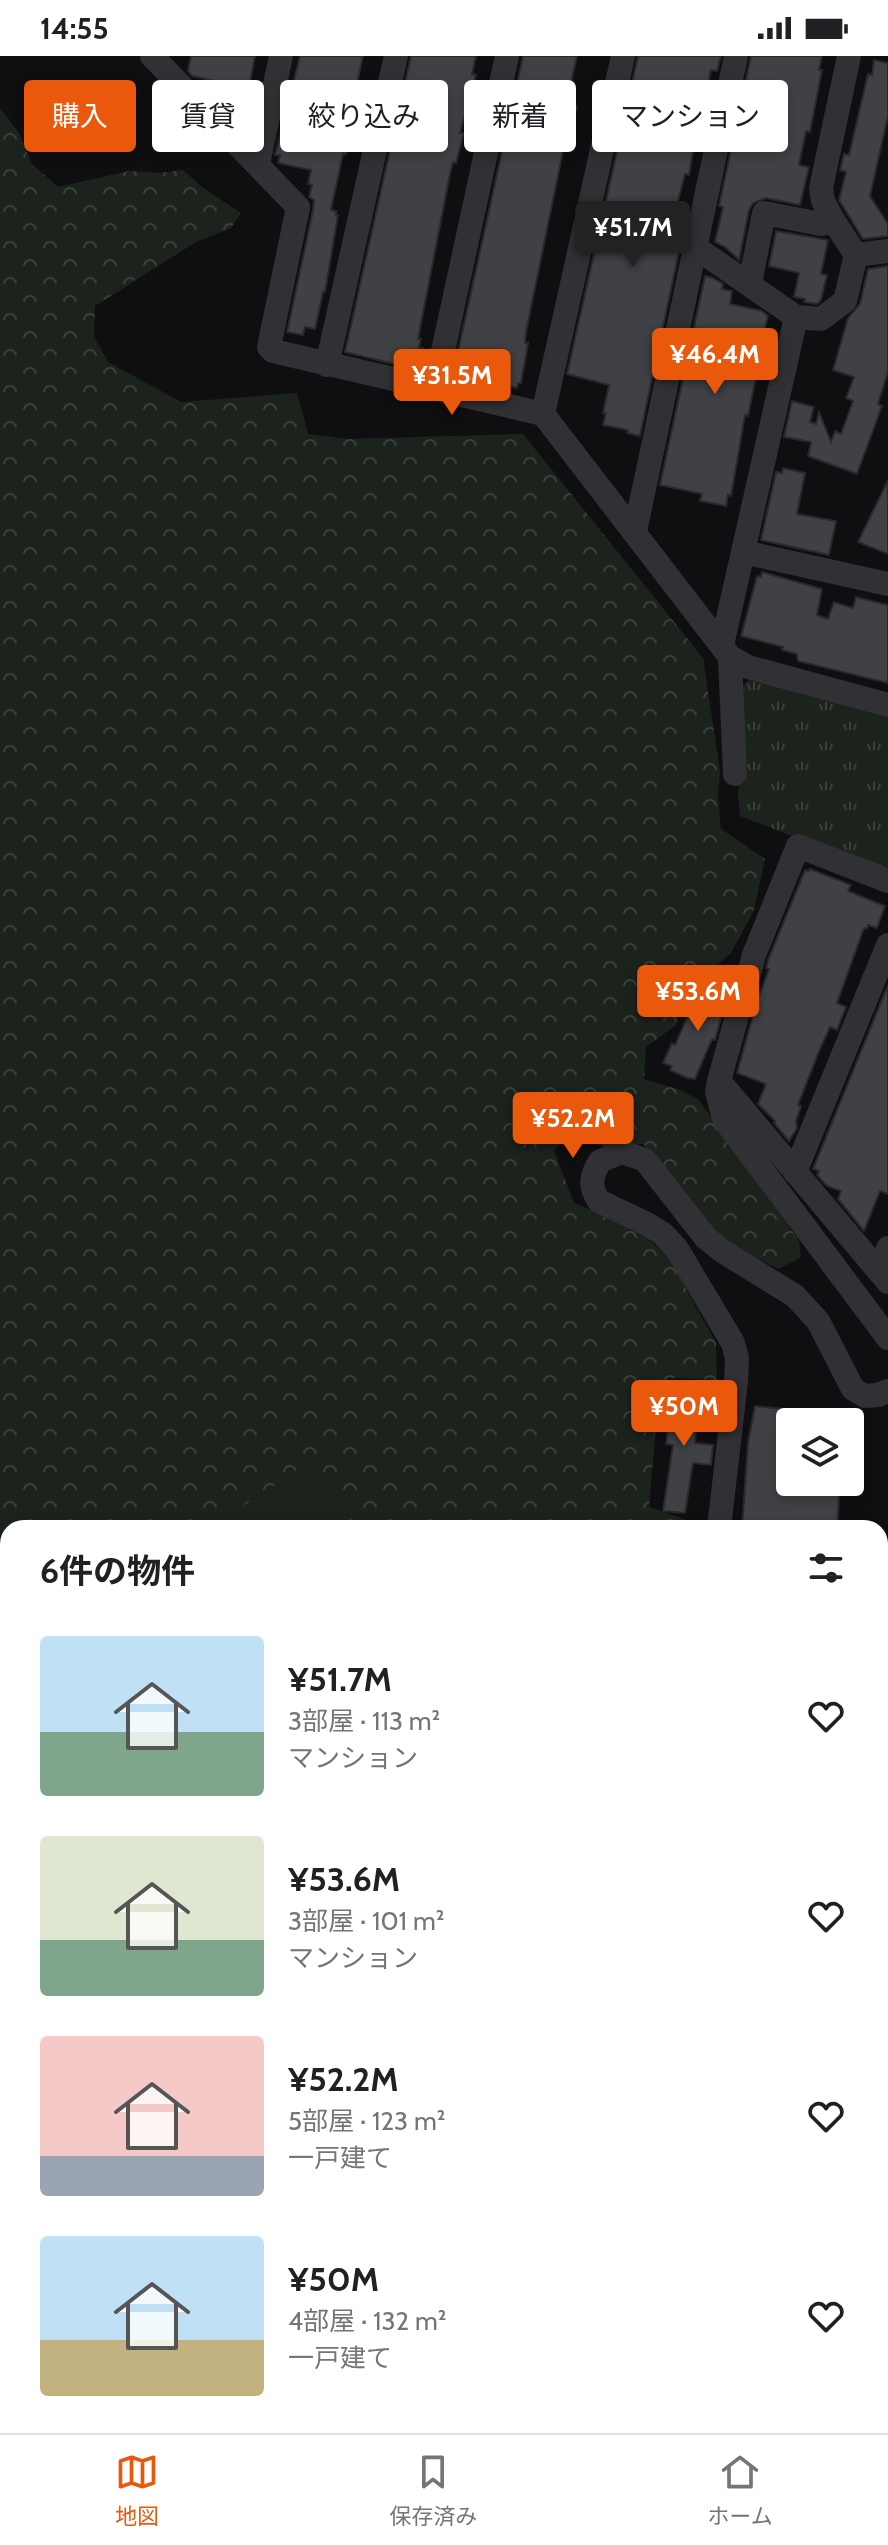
<!DOCTYPE html>
<html lang="ja">
<head>
<meta charset="utf-8">
<style>
	body { margin:0; font-family:Cabin,"Noto Sans JP",sans-serif; background:#f6f6f6; color:#202124; height:100vh; display:flex; flex-direction:column; font-size:30px; white-space:nowrap }
	* { box-sizing:border-box; margin:0 }
	p { font-size:26px; color:#757577 }
	.icon { flex:none; width:44px; height:44px; fill:none; stroke:currentColor; stroke-width:2; stroke-linecap:round; stroke-linejoin:round }
	.map { position:relative; flex:1; overflow:hidden }
	.details { position:absolute; left:0px; top:1464px; width:888px; height:914px; display:flex; flex-direction:column; background:#fff; border-radius:24px 24px 0 0; box-shadow:0 4px 12px #0003 }
	.details>* { flex:none }
	.guide { position:absolute; left:24px; top:24px; width:840px; height:72px; display:flex; gap:16px }
	.buttons { position:absolute; left:776px; top:1352px; display:grid; gap:16px }
	.buttons a { display:grid; place-items:center; width:88px; height:88px; border-radius:8px; background:#fff; box-shadow:0 4px 12px #0003; font-size:40px }
	.price { position:absolute; translate:-50% -68px; padding:0 18px; border-radius:8px; background:#ea580c; color:#fff; font-size:26px; line-height:52px; filter:drop-shadow(0 2px 4px #0008) }
	.price::after { content:''; position:absolute; left:50%; top:48px; width:24px; height:18px; margin-left:-12px; background:inherit; clip-path:polygon(0 0,100% 0,50% 100%) }
	.price.selected { background:#222; color:#fff }
	ul { padding:0; list-style:none }
	li { display:flex; align-items:center; gap:24px; height:200px; padding:0 40px }
	li span { display:grid; place-items:center; flex:none; width:224px; height:160px; border-radius:8px; color:#555 }
	li>.icon { margin-inline-start:auto }
	span .icon { width:96px; height:96px; fill:#fffc; stroke-width:1 }
	li b { font-size:34px }
	h2 { display:flex; justify-content:space-between; align-items:center; height:96px; padding:0 40px; font-size:34px }
	.pill { padding:0 28px; border-radius:8px; background:#fff; box-shadow:0 4px 12px #0003; font-size:28px; line-height:72px }
	.pill.selected { background:#ea580c; color:#fff }
	.status { display:flex; justify-content:space-between; align-items:center; height:56px; padding:0 40px; background:#fff; direction:ltr }
	.status svg { height:22px; fill:currentColor }
	.dock { display:flex; justify-content:space-around; align-items:center; height:112px; border-top:2px solid #e0e0e0; background:#fff; font-size:22px; color:#757577 }
	.dock a { display:grid; justify-items:center; gap:4px }
	.dock .selected { color:#ea580c }
	.map>svg:first-child { display:block }
	.built { fill:#1b1b1d }
	.grass { fill:url(#grass-tufts) }
	.forest { fill:url(#forest-crowns) }
	.pitch { fill:#1c231d }
	.water { fill:url(#water-ripples) }
	.building { fill:#404145; stroke:#29292c; stroke-width:2 }
	.lines { fill:none; stroke-linecap:round; stroke-linejoin:round }
	.street { stroke:#313135; stroke-width:24 }
</style>
</head>
<body>
<div class="status"><b>14:55</b><svg viewBox="0 0 49 12"><path d="M0 12V9h3v3zM5 12V6h3v6zM10 12V3h3v9zM15 12V0h3v12zM26 1h20v11H26zM47 4h2v5h-2z"/></svg></div>
<div class="map">
<svg width="888" height="2377" viewBox="0 0 888 2377">
	<defs>
		<pattern id="grass-tufts" width="24" height="20" patternUnits="userSpaceOnUse" patternTransform="scale(2)"><rect width="24" height="20" fill="#1c231d"/><path d="M3 7l-1-3M5 7V3M7 7l1-3M15 17l-1-3M17 17v-4M19 17l1-3" fill="none" stroke="#3a403b"/></pattern>
		<pattern id="forest-crowns" width="20" height="18" patternUnits="userSpaceOnUse" patternTransform="scale(2)"><rect width="20" height="18" fill="#1c231d"/><path d="M2 6a3 3 0 1 1 6 0M12 15a3 3 0 1 1 6 0" fill="none" stroke="#3a403b"/></pattern>
		<pattern id="water-ripples" width="26" height="14" patternUnits="userSpaceOnUse" patternTransform="scale(2)"><rect width="26" height="14" fill="#2a3238"/><path d="M2 4q2-2 4 0t4 0M15 11q2-2 4 0t4 0" fill="none" stroke="#464d52"/></pattern>
	</defs>
	<rect width="100%" height="100%" fill="#0f0f11"/>
	<path class="built" d="M0,2369l197,1 17,7h-214z"/>
	<path class="grass" d="M752,621l136,37v159l-148,-57 -2,-23 2,-17 7,-1 -6,-88z"/>
	<path class="forest" d="M0,52l19,25 13,31 26,23 71,-16 30,2 24,-3 20,18 38,25 -10,15 -35,14 -101,64 -1,30 14,26 73,40 116,-9 11,41 40,5 175,-5 180,224 17,113 -2,25 3,33 44,30 -11,51 -23,43 -41,34 -14,38 -30,22 -2,32 36,11 18,9 101,142 2,16 -22,12c-23,-11 -51,-24 -69,-43 -24,-26 -42,-56 -67,-82l-42,2 -33,-12 -14,17 20,52 60,25 40,32 12,29 30,54 1,37 -48,-2 -11,25 -9,104 52,18v3h-693v793l-8,-15z
		M240,2370h523l5,7h-510z"/>
	<path class="pitch" d="M312,1404l43,68h-145z
		M880,1776l8,5v596h-256l-4,-7h252z"/>
	<path class="water" d="M0,2264l8,14v53l-8,3z"/>
	<path class="building" d="M191,0h64l-6,31 -1,11 4,1 -5,22 -14,-3 -10,-10 6,-24 -37,-8 -4,-5z
		M300,0h63l-16,74 4,1 -5,24 -3,-1 -12,56 5,1v4h2l-13,77h-2l-8,37 -10,-2 -2,8 -16,-3 26,-122 1,-10 -5,-3 3,-12 -4,-1 3,-14 -33,-7 2,-8h-5z
		M411,0h65l-4,18 4,1 -16,58h4l-8,30 -3,-1 -3,12 -32,165h3l-2,9h4l-4,20 -4,1 -70,-17z
		M523,0h54l-9,40 6,1 -2,8 5,1 -4,17 -4,-1 -43,210 -1,11h3l-7,40h-3l-1,5 -9,-2 -1,3 -51,-11 1,-3 -4,-1z
		M638,0h83l-4,15 -6,-1 -6,29 -25,-5 -1,4 -38,-10v-3l-9,-2z
		M751,0h71l-3,14h3l-12,62 -4,-1 -7,34 10,2 -9,38 -34,-7 -13,5 -4,7 -10,50 -14,-13 -10,-5 8,-35 -4,-1z
		M874,4l14,3v53l-18,80 18,28v12l-25,3 -24,-39 7,-28 -6,-2 4,-16 5,1 19,-81 4,1z
		M630,60l64,16 -1,8h2l-6,35 -4,-1 -9,35 6,2 -2,6 6,1 -46,218 -13,-3 1,-3 -25,-5 3,-12h-3l6,-28 -42,-11 55,-245 3,-11 4,1z
		M776,175l52,9 -7,34 6,1 -6,25 -4,4 -13,-2 1,-3 -11,-2 5,-24 -30,-7z
		M888,210v106l-10,32 4,2 -25,68 -49,-18 3,-14 -27,-5 8,-36 22,6 -4,15 6,2 3,-12 12,30 4,-11 6,3 12,-33 -7,-3 8,-21 -21,-7 15,-52 12,-14 8,-35z
		M705,220l8,2 10,6 -1,5 10,2 -2,13 32,7 6,5 -4,16 4,3 -3,14 -3,-1 -14,68 -3,-1 -14,81 -3,-1 -2,11 -26,-5 2,-7 -42,-9z
		M783,412l22,5 -8,41 39,7 -7,34 -68,-15 15,-68 6,1z
		M888,424v74l-30,-12z
		M762,516l60,17 -5,26 11,4 6,-17 19,6 3,-11 32,8v78l-90,-22 -1,-7 -15,-4 1,-3 -42,-11 16,-60 4,1z
		M810,813l41,16 -3,6 37,15 -8,22 -9,-3 -1,4 -3,-1 -27,75 9,4 -9,23 -7,-3 -10,22 -22,56 3,1 -5,15 1,7 -8,13 -15,-18 1,-2 -17,-17 8,-20 -29,-11 20,-72 12,-32 -3,-1 2,-8 37,-90 4,1z
		M714,926l15,7 -14,51 -3,-1 -17,40 -8,-1 -17,-8 2,-4 -9,-3 9,-20 3,2 14,-32 9,-9 6,-14 5,3z
		M888,929v209l-8,-3 -16,40 -26,-32 3,-8 -14,-5 -10,-11 2,-4 -6,-2z
		M672,1336l33,2 -1,17 -6,-1 -3,33 18,2 -2,20 -18,-2 -8,50 -22,-2 10,-66 -7,-1z
		M755,1350l28,3 -4,55 7,1 -1,17h55l-3,46 -62,-3v3h-33l6,-85z"/>
	<g class="lines">
		<path class="street" d="M152,0l146,151 -29,140 4,4 270,63 187,243 18,10 140,38
			M849,0l-28,132 2,13 10,19 23,35 32,-4
			M615,41l107,27
			M258,108l23,-108
			M695,191l101,70 -74,328
			M750,227l14,-70 57,11 12,-4
			M796,261l25,2 24,-18 11,-46
			M327,309l69,-309
			M435,332l72,-332
			M543,358l80,-358
			M635,475l101,-475
			M743,496l145,32
			M730,601l5,117
			M888,825l-90,-35 -44,109 -35,126 169,201
			M719,1025l-2,11 7,27 164,219
			M795,1116l93,-227
			M879,1215l9,-23
			M719,1472l17,-147 1,-23 -4,-15 -56,-94 -14,-15 -16,-10 -48,-23c-10,-14 -8,-25 1,-40l22,-9 23,8 61,78 16,13 73,45 23,25 35,68 12,7 13,-1 10,-4
			M880,1622l8,14
			M0,2362l8,-3
			M213,2370l18,7"/>
	</g>
</svg>
<div class="buttons">
<a><svg class="icon" aria-label="layers" viewBox="0 0 24 24"><path d="M12 4l9 5-9 5-9-5zM3 14l9 5 9-5"/></svg></a>
</div>
<b class="price selected" style="left:633px;top:213px">¥51.7M</b>
<b class="price" style="left:715px;top:340px">¥46.4M</b>
<b class="price" style="left:452px;top:361px">¥31.5M</b>
<b class="price" style="left:698px;top:977px">¥53.6M</b>
<b class="price" style="left:573px;top:1104px">¥52.2M</b>
<b class="price" style="left:684px;top:1392px">¥50M</b>
<div class="guide">
<a class="pill selected">購入</a>
<a class="pill">賃貸</a>
<a class="pill">絞り込み</a>
<a class="pill">新着</a>
<a class="pill">マンション</a>
</div>
<section class="details">
<h2>6件の物件<svg class="icon" aria-label="filters" viewBox="0 0 24 24"><path d="M4 7h16M4 17h16"/><circle cx="9" cy="7" r="2"/><circle cx="15" cy="17" r="2"/></svg></h2>
<ul>
<li><span style="background:linear-gradient(#bfe0f5 60%,#7fa58c 0)"><svg class="icon" aria-label="home" viewBox="0 0 24 24"><path d="M3 11l9-7 9 7M6 9v11h12V9"/></svg></span><div><b>¥51.7M</b><p>3部屋 · 113 m²</p><p>マンション</p></div><svg class="icon" aria-label="heart" viewBox="0 0 24 24"><path d="M12 20l-8-8c-3-5 5-10 8-4 3-6 11-1 8 4z"/></svg></li>
<li><span style="background:linear-gradient(#dfe7d0 65%,#7fa58c 0)"><svg class="icon" aria-label="home" viewBox="0 0 24 24"><path d="M3 11l9-7 9 7M6 9v11h12V9"/></svg></span><div><b>¥53.6M</b><p>3部屋 · 101 m²</p><p>マンション</p></div><svg class="icon" aria-label="heart" viewBox="0 0 24 24"><path d="M12 20l-8-8c-3-5 5-10 8-4 3-6 11-1 8 4z"/></svg></li>
<li><span style="background:linear-gradient(#f6c9c9 75%,#9aa5b1 0)"><svg class="icon" aria-label="home" viewBox="0 0 24 24"><path d="M3 11l9-7 9 7M6 9v11h12V9"/></svg></span><div><b>¥52.2M</b><p>5部屋 · 123 m²</p><p>一戸建て</p></div><svg class="icon" aria-label="heart" viewBox="0 0 24 24"><path d="M12 20l-8-8c-3-5 5-10 8-4 3-6 11-1 8 4z"/></svg></li>
<li><span style="background:linear-gradient(#bfe0f5 65%,#c2b280 0)"><svg class="icon" aria-label="home" viewBox="0 0 24 24"><path d="M3 11l9-7 9 7M6 9v11h12V9"/></svg></span><div><b>¥50M</b><p>4部屋 · 132 m²</p><p>一戸建て</p></div><svg class="icon" aria-label="heart" viewBox="0 0 24 24"><path d="M12 20l-8-8c-3-5 5-10 8-4 3-6 11-1 8 4z"/></svg></li>
</ul>
</section>
</div>
<nav class="dock">
<a class="selected"><svg class="icon" aria-label="map" viewBox="0 0 24 24"><path d="M3 6l6-2 6 2 6-2v14l-6 2-6-2-6 2zM9 4v14M15 6v14"/></svg>地図</a>
<a><svg class="icon" aria-label="saved" viewBox="0 0 24 24"><path d="M7 4h10v16l-5-4-5 4z"/></svg>保存済み</a>
<a><svg class="icon" aria-label="home" viewBox="0 0 24 24"><path d="M3 11l9-7 9 7M6 9v11h12V9"/></svg>ホーム</a>
</nav>
</body>
</html>
